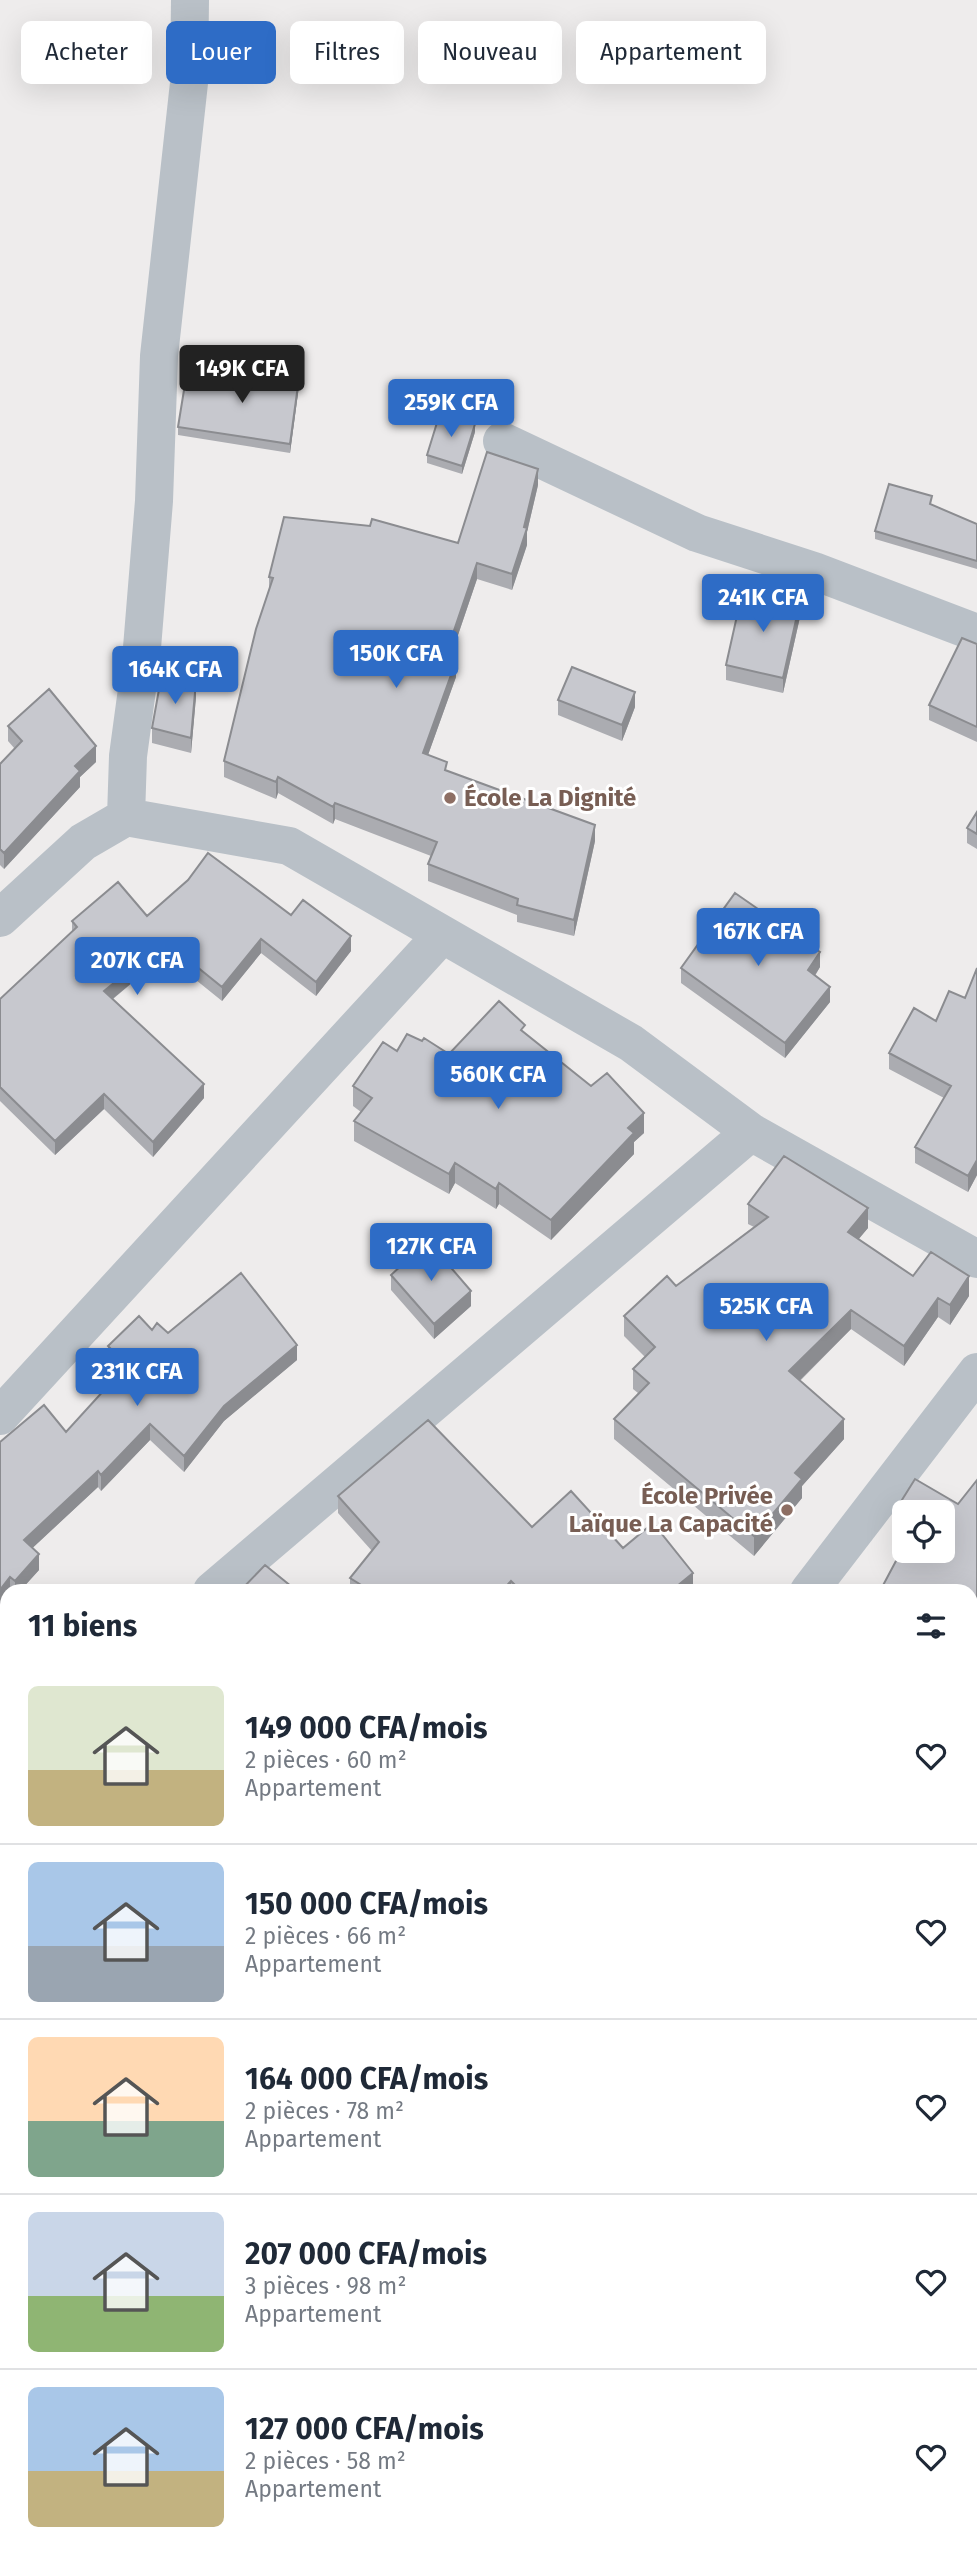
<!DOCTYPE html>
<html lang="fr">
<head>
<meta charset="utf-8">
<style>
	body { margin:0; font-family:"Fira Sans",sans-serif; background:#f6f6f7; color:#1f2937; height:100vh; display:flex; flex-direction:column; font-size:26px; white-space:nowrap }
	* { box-sizing:border-box; margin:0 }
	p { font-size:23px; color:#747a83 }
	.icon { flex:none; width:38px; height:38px; fill:none; stroke:currentColor; stroke-width:2; stroke-linecap:round; stroke-linejoin:round }
	.map { position:relative; flex:1; overflow:hidden }
	.side { position:absolute; left:0px; top:1584px; width:978px; height:975px; display:flex; flex-direction:column; background:#fff; border-radius:21px 21px 0 0; box-shadow:0 7px 28px #0002 }
	.side>* { flex:none }
	.banner { position:absolute; left:21px; top:21px; width:936px; height:63px; display:flex; gap:14px }
	.controls { position:absolute; left:892px; top:1500px; display:grid; gap:14px }
	.controls a { display:grid; place-items:center; width:63px; height:63px; border-radius:10px; background:#fff; box-shadow:0 7px 28px #0002; font-size:35px }
	.price { position:absolute; translate:-50% -60px; padding:0 16px; border-radius:7px; background:#2e6cc6; color:#fff; font-size:23px; line-height:46px; filter:drop-shadow(0 2px 4px #0008) }
	.price::after { content:''; position:absolute; left:50%; top:42px; width:21px; height:16px; margin-left:-10px; background:inherit; clip-path:polygon(0 0,100% 0,50% 100%) }
	.price.on { background:#222; color:#fff }
	ul { padding:0; list-style:none }
	li { display:flex; align-items:center; gap:21px; height:175px; padding:0 28px }
	li+li { border-top:2px solid #e0e1e3 }
	li span { display:grid; place-items:center; flex:none; width:196px; height:140px; border-radius:10px; color:#555 }
	li>.icon { margin-inline-start:auto }
	span .icon { width:84px; height:84px; fill:#fffc; stroke-width:1 }
	li b { font-size:30px }
	h2 { display:flex; justify-content:space-between; align-items:center; height:84px; padding:0 28px; font-size:30px }
	.chip { padding:0 24px; border-radius:10px; background:#fff; box-shadow:0 7px 28px #0002; font-size:24px; line-height:63px }
	.chip.on { background:#2e6cc6; color:#fff }
	.map>svg:first-child { display:block }
	.lines { fill:none; stroke-linecap:round; stroke-linejoin:round }
	.minor { stroke:#b9c0c7; stroke-width:38 }
	.wall { fill:#abacb1 }
	.shaded-wall { fill:#8b8c90 }
	.building { fill:#c7c8ce; stroke:#8b8c90; stroke-width:2 }
	.education-dot { fill:#8d6e63; stroke:#fff; stroke-width:2.5 }
	.labels { text-anchor:middle; dominant-baseline:central; stroke-width:6; stroke-linejoin:round; paint-order:stroke }
	.education-label { font-size:24px; font-weight:bold; fill:#785e54; stroke:#fff; text-anchor:start }
</style>
</head>
<body>
<div class="map">
<svg width="977" height="2558" viewBox="0 0 977 2558">
	<rect width="100%" height="100%" fill="#eeecec"/>
	<g class="lines">
		<path class="minor" d="M502,441l195,92 117,38 163,62
			M126,817l2,-61 13,-96 13,-159 5,-145 30,-273 1,-83
			M0,918l83,-76 43,-25 163,29 342,197 120,89 226,127
			M0,1416l441,-480
			M212,1591l539,-459
			M809,1591l168,-219
			M0,1771l7,-6
			M971,1975l6,-8
			M0,2209l7,8
			M0,2505l7,1
			M92,2552l5,6
			M608,2558l4,-6"/>
	</g>
	<path class="wall" d="M299,386l-9,67 -112,-18v-8l34,-39z
		M475,432l-13,42 -35,-11v-8z
		M538,485l-11,47v13l-15,45 -35,-11 -27,80 6,18 -28,78 19,16 148,70 -21,95 -57,-14v-7l-89,-34v-17l3,-8 -96,-37 -2,5 -55,-31 -2,6 -52,-22v-16l45,-170v-14l189,-34z
		M932,505l45,19v45l-102,-30v-8z
		M800,617l-17,76 -57,-13v-15z
		M977,644v98l-48,-22v-15z
		M196,697l-5,56 -39,-10v-15z
		M558,700l77,7 -13,34 -64,-26z
		M8,726l88,36 -16,15v10l-76,82 -4,-4v-101l15,-15 -7,-8z
		M977,812v37l-10,-6v-15z
		M291,915l60,36 -35,45 -55,-43 -39,48 -57,-46 -52,44 91,99 -51,59 -49,-48 -49,46 -55,-54v-102l72,-67v-11l75,-5z
		M820,967l-5,9 15,26 -45,56 -104,-75v-15z
		M977,968v207l-9,17 -53,-29v-16l29,-49 -55,-29v-16l47,-32 29,-23z
		M525,1034l119,99 -10,9v12l-83,86 -52,-36 -3,5 -41,-26 -6,11 -95,-53v-20l7,-9 -8,-6v-20l44,-35 52,3z
		M748,1204l120,24 -10,11 55,37 56,20 -19,29 -12,-8 -34,49 -53,-37 -51,52 44,58 -42,47v12l-48,58 -140,-117v-20l24,-26 -5,-4v-20l12,-12 -21,-21v-20l52,-30 78,-59 -6,-3z
		M391,1275l80,31 -37,33 -43,-49z
		M152,1330l145,30 -73,61 -40,51 -34,-32 -49,51 -3,-4 -66,61 7,22 -19,21h-13v6l-7,9v-164l66,-10 53,-58 -11,-12v-16z
		M977,1480v321l-6,-5v-205l-28,-41 -38,-38v26l-10,-5v-22l63,-7z
		M338,1496l194,31 91,21 70,41 -2,2h-341v-13l22,-27 -34,-38z
		M977,2059v173l-6,-4v-161z
		M0,2395l7,4v86h-7z
		M175,2552h360l10,6h-356z"/>
	<path class="shaded-wall" d="M299,378v8l-9,67v-9z
		M475,424v8l-13,42v-8z
		M538,469v16l-11,47v13l-15,45v-16z
		M477,563v16l-32,94v-16z
		M800,602v15l-17,76v-15z
		M456,661v16l-33,92v-16z
		M196,681v16l-5,56v-15z
		M635,692v15l-13,34v-16z
		M96,746v16l-16,15v10l-76,82v-16l71,-87z
		M278,777v16l-2,6v-17z
		M335,803v16l-2,5v-17z
		M595,825v16l-21,95v-16z
		M351,936v15l-35,45v-14z
		M261,939v14l-39,48v-14z
		M165,941v14l-61,51v-15z
		M820,952v15l-12,19v-16z
		M830,987v15l-45,56v-15z
		M204,1084v14l-51,59v-15z
		M104,1094v15l-49,46v-14z
		M644,1113v20l-10,9v12l-83,86v-20l77,-92z
		M977,1160v15l-9,17v-16z
		M455,1163v20l-6,11v-20z
		M499,1183v21l-3,5v-20z
		M868,1208v20l-20,24v-20z
		M969,1276v20l-19,29v-20z
		M471,1291v15l-37,33v-15z
		M938,1298v19l-34,49v-20z
		M851,1310v19l-62,62v-20z
		M297,1345v15l-73,61 -40,51v-16l40,-50z
		M844,1419v20l-42,47v12l-48,58v-20l41,-63z
		M150,1424v16l-49,51v-16z
		M98,1471v16l-74,69v-16z
		M39,1554v16l-19,21h-5v-10z
		M693,1573v16l-2,2h-20z
		M10,1577v14h-3v6l-7,9v-16z
		M511,1581v10h-9z
		M7,1640v16l-7,9v-16z
		M7,2113v15l-7,7v-16z
		M6,2351v16l-6,10v-16z
		M977,2372v20l-6,9v-20z
		M821,2552h12l-4,6h-11z"/>
	<path class="building" d="M214,366l85,12 -9,66 -112,-17 7,-43 27,4z
		M440,413l35,11 -13,42 -35,-11z
		M487,452l51,17 -14,58 3,1 -15,46 -35,-11 -32,94 11,4 -33,92 24,9 -2,8 150,55 -21,95 -57,-15 1,-6 -90,-35 9,-22 -102,-39 -2,4 -55,-30 -2,5 -52,-21 32,-132 17,-51 -4,-1 15,-60 86,9 2,-7 86,24z
		M889,484l43,12 -2,8 47,20v37l-102,-30z
		M743,589l57,13 -17,76 -57,-13z
		M962,638l15,6v83l-48,-22z
		M572,667l63,25 -13,33 -64,-25z
		M162,673l34,8 -5,57 -39,-10z
		M49,689l47,57 -21,20 5,5 -76,82 -4,-4v-85l22,-23 -14,-15z
		M977,812v22l-10,-6z
		M208,853l83,62 12,-15 48,36 -35,46 -55,-43 -39,48 -57,-46 -61,50 100,93 -51,58 -49,-48 -49,47 -55,-54v-88l77,-72 -5,-6 46,-39 29,34 41,-36z
		M735,893l85,59 -12,18 22,17 -45,56 -104,-75z
		M977,968v192l-9,16 -53,-29 36,-61 -62,-33 25,-45 22,13 13,-30 16,7z
		M499,1001l26,24 -4,5 70,56 16,-13 37,40 -16,15 6,5 -83,87 -52,-37 -3,6 -41,-26 -6,11 -95,-53 18,-23 -19,-12 30,-44 14,9 10,-17 15,7 2,-3 25,16z
		M784,1156l84,52 -20,24 65,44 18,-24 38,24 -19,29 -12,-7 -34,48 -53,-36 -62,61 55,48 -49,54 7,6 -48,57 -140,-117 35,-36 -16,-14 22,-22 -31,-31 43,-40 9,10 92,-69 -20,-13z
		M428,1241l43,50 -37,33 -43,-49z
		M241,1273l56,72 -73,61 -40,50 -34,-32 -49,51 -3,-4 -74,69 15,14 -24,27 -5,-4 -10,13v-148l44,-37 22,27 61,-67 -19,-19 31,-30 13,14 5,-7 11,10z
		M428,1420l104,107 39,-36 52,57 30,-25 40,50 -22,18h-150l-10,-10 -9,10h-131l-21,-13 29,-36 -41,-46z
		M915,1479l43,25 19,-24v299l-6,-5v-183h-91l25,-47v6h38v-38h-38v4l-10,-5z
		M265,1565l32,26h-57z
		M7,1634v6l-7,9v-11z
		M7,1822v291l-7,6v-289z
		M976,2059h1v153l-6,-4v-141z
		M971,2286l5,3 1,-1v84l-6,9z
		M0,2349l6,2 -6,10z
		M0,2395l7,4v69h-7z
		M211,2552h323l11,6h-336l3,-6z
		M672,2552h149l-3,6h-150z"/>
	<g class="education-dot">
		<circle cx="450" cy="798" r="7"/>
		<circle cx="787" cy="1510" r="7"/>
	</g>
	<g class="labels">
		<g class="education-label">
			<text x="464" y="798">École La Dignité</text>
			<text x="773" y="1496" text-anchor="end">École Privée<tspan x="773" dy="28">Laïque La Capacité</tspan></text>
		</g>
	</g>
</svg>
<div class="controls">
<a><svg class="icon" aria-label="locate" viewBox="0 0 24 24"><circle cx="12" cy="12" r="6"/><path d="M12 2v4M12 18v4M2 12h4M18 12h4"/></svg></a>
</div>
<b class="price on" style="left:242px;top:405px">149K CFA</b>
<b class="price" style="left:451px;top:439px">259K CFA</b>
<b class="price" style="left:763px;top:634px">241K CFA</b>
<b class="price" style="left:396px;top:690px">150K CFA</b>
<b class="price" style="left:175px;top:706px">164K CFA</b>
<b class="price" style="left:758px;top:968px">167K CFA</b>
<b class="price" style="left:137px;top:997px">207K CFA</b>
<b class="price" style="left:498px;top:1111px">560K CFA</b>
<b class="price" style="left:431px;top:1283px">127K CFA</b>
<b class="price" style="left:766px;top:1343px">525K CFA</b>
<b class="price" style="left:137px;top:1408px">231K CFA</b>
<div class="banner">
<a class="chip">Acheter</a>
<a class="chip on">Louer</a>
<a class="chip">Filtres</a>
<a class="chip">Nouveau</a>
<a class="chip">Appartement</a>
</div>
<section class="side">
<h2>11 biens<svg class="icon" aria-label="filters" viewBox="0 0 24 24"><path d="M4 7h16M4 17h16"/><circle cx="9" cy="7" r="2"/><circle cx="15" cy="17" r="2"/></svg></h2>
<ul>
<li><span style="background:linear-gradient(#dfe7d0 60%,#c2b280 0)"><svg class="icon" aria-label="home" viewBox="0 0 24 24"><path d="M3 11l9-7 9 7M6 9v11h12V9"/></svg></span><div><b>149 000 CFA/mois</b><p>2 pièces · 60 m²</p><p>Appartement</p></div><svg class="icon" aria-label="heart" viewBox="0 0 24 24"><path d="M12 20l-8-8c-3-5 5-10 8-4 3-6 11-1 8 4z"/></svg></li>
<li><span style="background:linear-gradient(#a9c7e8 60%,#9aa5b1 0)"><svg class="icon" aria-label="home" viewBox="0 0 24 24"><path d="M3 11l9-7 9 7M6 9v11h12V9"/></svg></span><div><b>150 000 CFA/mois</b><p>2 pièces · 66 m²</p><p>Appartement</p></div><svg class="icon" aria-label="heart" viewBox="0 0 24 24"><path d="M12 20l-8-8c-3-5 5-10 8-4 3-6 11-1 8 4z"/></svg></li>
<li><span style="background:linear-gradient(#ffd9b3 60%,#7fa58c 0)"><svg class="icon" aria-label="home" viewBox="0 0 24 24"><path d="M3 11l9-7 9 7M6 9v11h12V9"/></svg></span><div><b>164 000 CFA/mois</b><p>2 pièces · 78 m²</p><p>Appartement</p></div><svg class="icon" aria-label="heart" viewBox="0 0 24 24"><path d="M12 20l-8-8c-3-5 5-10 8-4 3-6 11-1 8 4z"/></svg></li>
<li><span style="background:linear-gradient(#c9d6e8 60%,#8fb573 0)"><svg class="icon" aria-label="home" viewBox="0 0 24 24"><path d="M3 11l9-7 9 7M6 9v11h12V9"/></svg></span><div><b>207 000 CFA/mois</b><p>3 pièces · 98 m²</p><p>Appartement</p></div><svg class="icon" aria-label="heart" viewBox="0 0 24 24"><path d="M12 20l-8-8c-3-5 5-10 8-4 3-6 11-1 8 4z"/></svg></li>
<li><span style="background:linear-gradient(#a9c7e8 60%,#c2b280 0)"><svg class="icon" aria-label="home" viewBox="0 0 24 24"><path d="M3 11l9-7 9 7M6 9v11h12V9"/></svg></span><div><b>127 000 CFA/mois</b><p>2 pièces · 58 m²</p><p>Appartement</p></div><svg class="icon" aria-label="heart" viewBox="0 0 24 24"><path d="M12 20l-8-8c-3-5 5-10 8-4 3-6 11-1 8 4z"/></svg></li>
</ul>
</section>
</div>
</body>
</html>
